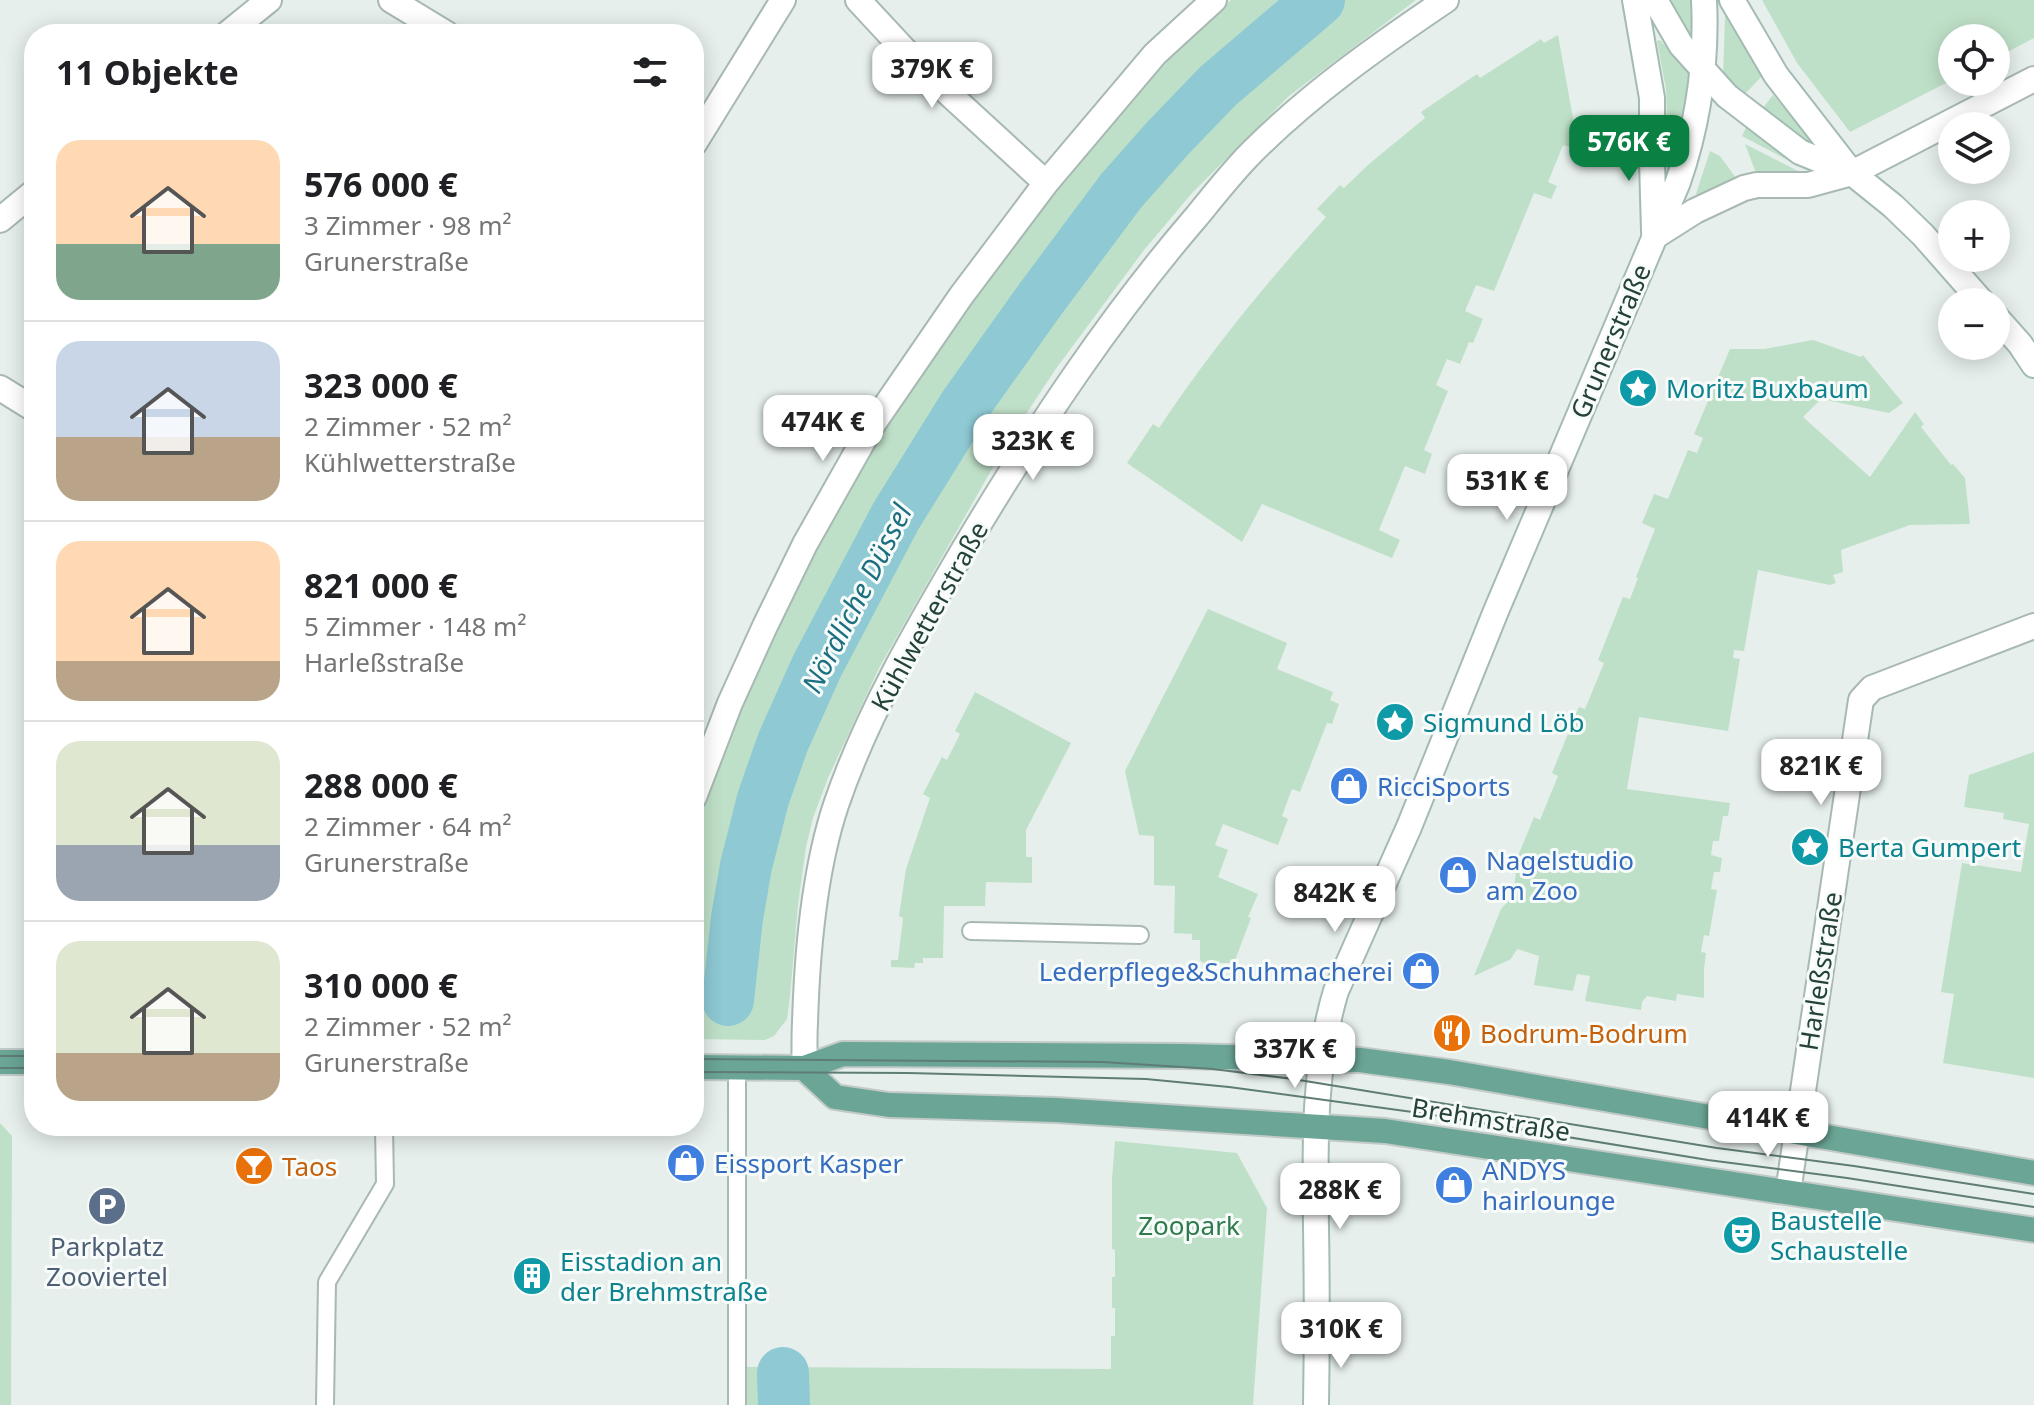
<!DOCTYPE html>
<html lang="de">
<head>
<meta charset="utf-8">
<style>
	body { margin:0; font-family:"Noto Sans",sans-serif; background:#f6f6f6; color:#202124; height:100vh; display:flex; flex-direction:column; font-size:30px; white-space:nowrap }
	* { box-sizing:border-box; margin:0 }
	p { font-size:26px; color:#757577 }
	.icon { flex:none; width:44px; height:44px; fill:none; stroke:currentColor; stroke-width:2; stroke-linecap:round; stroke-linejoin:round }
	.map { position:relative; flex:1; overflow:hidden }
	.drawer { position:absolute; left:24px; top:24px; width:680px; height:1112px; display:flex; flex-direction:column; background:#fff; border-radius:32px; box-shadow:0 4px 20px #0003 }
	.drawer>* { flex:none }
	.tools { position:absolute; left:1938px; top:24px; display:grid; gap:16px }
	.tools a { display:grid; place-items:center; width:72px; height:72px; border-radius:50%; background:#fff; box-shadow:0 4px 20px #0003; font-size:40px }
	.price { position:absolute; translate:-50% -68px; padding:0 18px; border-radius:16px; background:#fff; color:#222; font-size:26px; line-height:52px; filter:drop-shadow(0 2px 4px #0008) }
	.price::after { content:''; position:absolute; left:50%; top:48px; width:24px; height:18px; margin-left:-12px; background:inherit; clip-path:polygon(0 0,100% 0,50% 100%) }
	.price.current { background:#0b8043; color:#fff }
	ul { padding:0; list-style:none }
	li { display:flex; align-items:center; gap:24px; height:200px; padding:0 32px }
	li+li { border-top:2px solid #e0e0e0 }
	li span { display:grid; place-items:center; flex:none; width:224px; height:160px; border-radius:24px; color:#555 }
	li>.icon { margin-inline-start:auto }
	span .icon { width:96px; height:96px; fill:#fffc; stroke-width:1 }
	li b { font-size:34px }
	h2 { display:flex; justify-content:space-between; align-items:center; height:96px; padding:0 32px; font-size:34px }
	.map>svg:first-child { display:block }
	.green { fill:#bfe0c8 }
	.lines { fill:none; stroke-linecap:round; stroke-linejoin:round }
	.river { stroke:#8ec9d4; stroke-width:52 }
	.lane-casing { stroke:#a8b8b2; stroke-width:20 }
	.street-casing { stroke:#a8b8b2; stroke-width:28 }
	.secondary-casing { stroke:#a4bbb3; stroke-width:28 }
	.primary-casing { stroke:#c2cac8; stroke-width:28 }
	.lane { stroke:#fff; stroke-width:16 }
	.street { stroke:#fff; stroke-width:24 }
	.secondary { stroke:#fff; stroke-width:24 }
	.primary { stroke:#6aa596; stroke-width:24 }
	.tram { stroke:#5f7d75; stroke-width:2 }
	.labels { text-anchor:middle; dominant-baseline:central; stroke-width:6; stroke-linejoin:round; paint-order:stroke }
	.street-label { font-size:26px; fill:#24423a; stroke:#f7fbf9 }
	.culture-label { font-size:26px; fill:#0d838f; stroke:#f7fbf9; text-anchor:start }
	.shop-label { font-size:26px; fill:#366cbe; stroke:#f7fbf9; text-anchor:start }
	.food-label { font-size:26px; fill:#c56008; stroke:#f7fbf9; text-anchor:start }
	.park-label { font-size:26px; fill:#2d7a4b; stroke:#f7fbf9 }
	.service-label { font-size:26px; fill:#4e5e75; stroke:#f7fbf9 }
	.water-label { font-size:28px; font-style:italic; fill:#1c6f80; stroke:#f7fbf9 }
</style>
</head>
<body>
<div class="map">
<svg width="2034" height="1405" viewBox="0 0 2034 1405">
	<rect width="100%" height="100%" fill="#e6efeb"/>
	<path class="green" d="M1231,0h185l-127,96 -96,96 -49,58 -89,120 -50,76 -126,222 -51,110 -15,40 -7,29 -8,58 -8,91 -3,23 -13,17 -9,4 -71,-1v-195l11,-46 33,-90 67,-141 91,-155 48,-71 53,-72 55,-80 61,-75 78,-80z
		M1669,0h23l1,36 -3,-1z
		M1762,0h272v38l-38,20v-20h-44v42l-102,52 -53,-69z
		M1727,15l35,61 -18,19 -21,-18 2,-61z
		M1558,35l17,94 3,2 -7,16 -8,-2 -15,37 9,4 -6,13 -17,-6 -40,98 -18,-6 -11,26 18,8 -10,24 -4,-1 -9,22 -13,-5 -11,26 12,6 -24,59 8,4 -7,20 -20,-8 -26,64 21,10 -8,18 -130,-54 -20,38 -115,-79 26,-39 6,4c50,-75 107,-145 167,-211l-9,-8 23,-24 4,3 25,-24 56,-46 -4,-6 56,-38 3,4 61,-39 3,4z
		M1660,40l30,34 1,6 -8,44 -16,-3 -1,-32 -9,-48z
		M1773,95l37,44v3l-4,2 -44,-35z
		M1747,125l51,38 1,3 -57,-30z
		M1745,144l53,27 -2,2 -23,-2 -17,2z
		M1710,151l10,5 16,22 -35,18h-3l-2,-2z
		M1813,340l48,17 2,-2 40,48 -14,10 -68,-14 -18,18 67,60 45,-65 9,12 -3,3 30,38 2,-1 12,14 5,46 -60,1 -69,25 2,22 -10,3 3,8 -6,2 -72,-15 -14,81 -10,-1 -1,8 7,1 -12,72 -89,-14 -12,72 103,14 -2,13h-5l-4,25h-6l-2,14 11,3 -2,14h-6l-3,17 6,1 -8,46 -5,-1 -3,17 5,1 -2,16v29l-27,-4 -1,7 -29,-5 -5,6 -1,8 -56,-9 5,-25 -13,-2 -4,17 -39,-6 5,-29 -22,-7 -6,10 -37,17 27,-67 12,-13 5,-40 16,-39 6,3 18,-44 -6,-3 27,-66 6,2 19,-46 -6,-3 25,-63 7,2 8,-21 -2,-1 19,-48 -13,-6 12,-29 14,5 20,-49 9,3 6,-15 -9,-4 36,-85h34z
		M1208,609l79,34 -10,26 56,23 -3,8 9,4 -7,20 -5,-1 -27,69 -8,-3 -10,27 6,3 -10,26 -55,-21 -8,21 13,5 -10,27 40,17 -10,23 3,1 -17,45h-31l-3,-3v-20h-8v-6l-18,-1 1,-47 -21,-1v-49l-15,-1 -14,-64z
		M975,692l96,51 -45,87v27h6v26l-46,-1 -1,24h-41l-1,52h-20v5h-8l-1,5 -23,-1v-7h7l5,-42 -4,-2 7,-47 24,-71 -7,-4 19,-37 5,3 13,-26 -5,-3z
		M2034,752v326l-91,-15 11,-69 -13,-2 21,-129 59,9 8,-48 -26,-5 1,-6 -40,-6 5,-32z
		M0,1123l12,13 -1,269h-11z
		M1115,1141l122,12 30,55 -14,197h-506v-38l364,2v-33h4v-28h-3v-31h3v-27l-3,-1v-70z"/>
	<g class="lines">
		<path class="river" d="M728,1000l9,-82 9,-52 17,-67 20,-57 34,-76 79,-150 69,-111 74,-104 82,-110 46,-52 51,-53 101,-86
			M783,1373l1,32"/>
		<g class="lane-casing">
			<path id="lane" d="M971,931l169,4
				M325,1405l2,-123 58,-98 -1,-58
				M737,1405v-337"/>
		</g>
		<g class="street-casing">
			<path id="street" d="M391,0l56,34
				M858,0l65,70 123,113
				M227,34l42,-34
				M694,144l89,-144
				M0,220l34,-28
				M1654,237l41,-26 49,-23 13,-3h51l44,-12 182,-94
				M0,388l34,21
				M694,797l36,-94 35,-77 40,-82 66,-117 90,-131 85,-113 109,-129 59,-54
				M804,1068c1,-15 0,-30 1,-45 2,-69 9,-152 31,-218 32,-94 84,-181 134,-266 68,-113 141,-223 227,-323 18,-22 36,-45 55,-64 59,-59 126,-106 194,-152
				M1788,1192l73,-492 11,-12 162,-62"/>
		</g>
		<g class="secondary-casing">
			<path id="secondary" d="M1635,0l17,98v63l2,70
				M1655,0l26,45 46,51 73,56 49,20
				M1732,0l44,75 76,98 41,33 30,29 59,67
				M1996,317l24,27 14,21
				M1316,1405c1,-59 1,-118 0,-177 -1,-79 -3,-161 20,-237l73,-164 87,-216 182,-429c20,-58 29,-120 26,-182"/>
		</g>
		<g class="primary-casing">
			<path id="primary" d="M0,1062h34
				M694,1067l110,1 39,-14 339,2 178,4 89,12 585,101
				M804,1068l31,29 54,8 167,5 329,21 649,99"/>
		</g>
		<use href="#lane" class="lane"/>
		<use href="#street" class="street"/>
		<use href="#secondary" class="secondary"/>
		<use href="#primary" class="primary"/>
		<path class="tram" d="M0,1056h34
			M694,1059l409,3 110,7 80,10 424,69 137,18 180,28
			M0,1068h34
			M694,1072l214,1 238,6 83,8 198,27 281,46 139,18 187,29"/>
	</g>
	<defs>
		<g id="sight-disc" transform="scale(2)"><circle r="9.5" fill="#0f9aa8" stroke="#f7fbf9"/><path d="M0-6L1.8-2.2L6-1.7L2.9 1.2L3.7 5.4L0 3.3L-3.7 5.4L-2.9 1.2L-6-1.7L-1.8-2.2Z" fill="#fff"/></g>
		<g id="shop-disc" transform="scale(2)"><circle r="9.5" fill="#3f7fe0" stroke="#f7fbf9"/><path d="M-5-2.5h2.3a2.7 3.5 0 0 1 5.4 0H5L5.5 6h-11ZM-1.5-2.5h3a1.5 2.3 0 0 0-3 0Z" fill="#fff"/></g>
		<g id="restaurant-disc" transform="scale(2)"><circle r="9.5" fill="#e8710a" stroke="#f7fbf9"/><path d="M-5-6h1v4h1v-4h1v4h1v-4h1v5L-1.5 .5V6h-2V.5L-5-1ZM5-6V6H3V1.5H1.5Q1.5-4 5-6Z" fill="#fff"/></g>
		<g id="bar-disc" transform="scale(2)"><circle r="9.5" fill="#e8710a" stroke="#f7fbf9"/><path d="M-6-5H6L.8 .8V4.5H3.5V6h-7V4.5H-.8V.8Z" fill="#fff"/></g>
		<g id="parking-disc" transform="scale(2)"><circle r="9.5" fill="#5c6f8a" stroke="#f7fbf9"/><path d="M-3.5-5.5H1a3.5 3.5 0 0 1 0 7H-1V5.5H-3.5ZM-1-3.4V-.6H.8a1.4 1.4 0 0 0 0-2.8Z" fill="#fff"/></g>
		<g id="theatre-disc" transform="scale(2)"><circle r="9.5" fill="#0f9aa8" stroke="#f7fbf9"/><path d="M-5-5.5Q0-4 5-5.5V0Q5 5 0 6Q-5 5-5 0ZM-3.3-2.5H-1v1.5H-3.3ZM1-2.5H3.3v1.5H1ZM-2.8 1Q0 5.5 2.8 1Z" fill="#fff"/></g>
		<g id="building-disc" transform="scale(2)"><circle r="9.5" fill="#0f9aa8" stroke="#f7fbf9"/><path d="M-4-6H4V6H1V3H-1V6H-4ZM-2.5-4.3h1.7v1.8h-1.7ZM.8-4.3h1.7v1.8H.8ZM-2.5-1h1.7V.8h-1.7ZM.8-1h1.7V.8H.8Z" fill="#fff"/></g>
	</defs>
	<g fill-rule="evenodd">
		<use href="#sight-disc" x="1638" y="388"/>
		<use href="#sight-disc" x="1395" y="722"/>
		<use href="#shop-disc" x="1349" y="786"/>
		<use href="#sight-disc" x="1810" y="847"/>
		<use href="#shop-disc" x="1458" y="875"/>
		<use href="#shop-disc" x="1421" y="971"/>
		<use href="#restaurant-disc" x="1452" y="1033"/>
		<use href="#shop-disc" x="686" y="1163"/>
		<use href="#bar-disc" x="254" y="1166"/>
		<use href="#shop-disc" x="1454" y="1185"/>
		<use href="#parking-disc" x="107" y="1206"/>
		<use href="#theatre-disc" x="1742" y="1235"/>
		<use href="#building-disc" x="532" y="1276"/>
	</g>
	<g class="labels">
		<g class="street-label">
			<text transform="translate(1610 341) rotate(-67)">Grunerstraße</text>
			<text transform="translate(929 616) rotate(-61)">Kühlwetterstraße</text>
			<text transform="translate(1820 971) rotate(-81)">Harleßstraße</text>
			<text transform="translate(1491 1119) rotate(9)">Brehmstraße</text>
		</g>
		<g class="culture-label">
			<text x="1666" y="388">Moritz Buxbaum</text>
			<text x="1423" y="722">Sigmund Löb</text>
			<text x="1838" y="847">Berta Gumpert</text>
			<text x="1770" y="1220">Baustelle<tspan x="1770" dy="30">Schaustelle</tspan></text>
			<text x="560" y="1261">Eisstadion an<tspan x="560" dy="30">der Brehmstraße</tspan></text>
		</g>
		<g class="shop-label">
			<text x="1377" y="786">RicciSports</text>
			<text x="1486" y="860">Nagelstudio<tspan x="1486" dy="30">am Zoo</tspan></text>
			<text x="1393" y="971" text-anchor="end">Lederpflege&amp;Schuhmacherei</text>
			<text x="714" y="1163">Eissport Kasper</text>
			<text x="1482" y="1170">ANDYS<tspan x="1482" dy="30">hairlounge</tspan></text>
		</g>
		<g class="food-label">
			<text x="1480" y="1033">Bodrum-Bodrum</text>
			<text x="282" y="1166">Taos</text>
		</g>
		<g class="park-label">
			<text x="1189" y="1225">Zoopark</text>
		</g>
		<g class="service-label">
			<text x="107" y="1246">Parkplatz<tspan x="107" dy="30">Zooviertel</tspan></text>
		</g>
		<g class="water-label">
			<text transform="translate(856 598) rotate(-63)">Nördliche Düssel</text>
		</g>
	</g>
</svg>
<div class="tools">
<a><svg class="icon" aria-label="locate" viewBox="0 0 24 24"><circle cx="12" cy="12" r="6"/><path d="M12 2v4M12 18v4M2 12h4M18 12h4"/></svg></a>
<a><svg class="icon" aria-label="layers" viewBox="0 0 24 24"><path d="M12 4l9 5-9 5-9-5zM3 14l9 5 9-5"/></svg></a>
<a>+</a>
<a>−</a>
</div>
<b class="price" style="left:932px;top:110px">379K €</b>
<b class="price current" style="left:1629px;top:183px">576K €</b>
<b class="price" style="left:823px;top:463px">474K €</b>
<b class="price" style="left:1033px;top:482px">323K €</b>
<b class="price" style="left:1507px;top:522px">531K €</b>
<b class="price" style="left:1821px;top:807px">821K €</b>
<b class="price" style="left:1335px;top:934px">842K €</b>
<b class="price" style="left:1295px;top:1090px">337K €</b>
<b class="price" style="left:1768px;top:1159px">414K €</b>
<b class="price" style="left:1340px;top:1231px">288K €</b>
<b class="price" style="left:1341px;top:1370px">310K €</b>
<section class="drawer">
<h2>11 Objekte<svg class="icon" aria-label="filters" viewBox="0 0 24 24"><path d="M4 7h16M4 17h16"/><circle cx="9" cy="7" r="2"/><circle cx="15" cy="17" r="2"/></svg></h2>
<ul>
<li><span style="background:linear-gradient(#ffd9b3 65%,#7fa58c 0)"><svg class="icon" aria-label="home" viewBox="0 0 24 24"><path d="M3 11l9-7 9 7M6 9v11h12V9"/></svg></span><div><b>576 000 €</b><p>3 Zimmer · 98 m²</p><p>Grunerstraße</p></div></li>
<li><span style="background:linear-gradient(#c9d6e8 60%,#b9a48a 0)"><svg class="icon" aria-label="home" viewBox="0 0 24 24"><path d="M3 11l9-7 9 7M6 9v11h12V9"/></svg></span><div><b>323 000 €</b><p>2 Zimmer · 52 m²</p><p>Kühlwetterstraße</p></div></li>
<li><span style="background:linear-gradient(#ffd9b3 75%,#b9a48a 0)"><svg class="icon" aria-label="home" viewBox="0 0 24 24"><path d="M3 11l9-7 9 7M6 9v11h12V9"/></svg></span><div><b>821 000 €</b><p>5 Zimmer · 148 m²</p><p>Harleßstraße</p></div></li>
<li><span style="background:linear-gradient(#dfe7d0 65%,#9aa5b1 0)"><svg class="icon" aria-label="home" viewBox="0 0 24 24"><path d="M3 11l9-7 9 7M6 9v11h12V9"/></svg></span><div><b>288 000 €</b><p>2 Zimmer · 64 m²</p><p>Grunerstraße</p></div></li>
<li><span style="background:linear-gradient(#dfe7d0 70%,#b9a48a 0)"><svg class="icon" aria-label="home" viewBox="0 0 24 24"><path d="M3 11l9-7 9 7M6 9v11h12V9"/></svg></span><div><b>310 000 €</b><p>2 Zimmer · 52 m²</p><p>Grunerstraße</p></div></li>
</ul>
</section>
</div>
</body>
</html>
